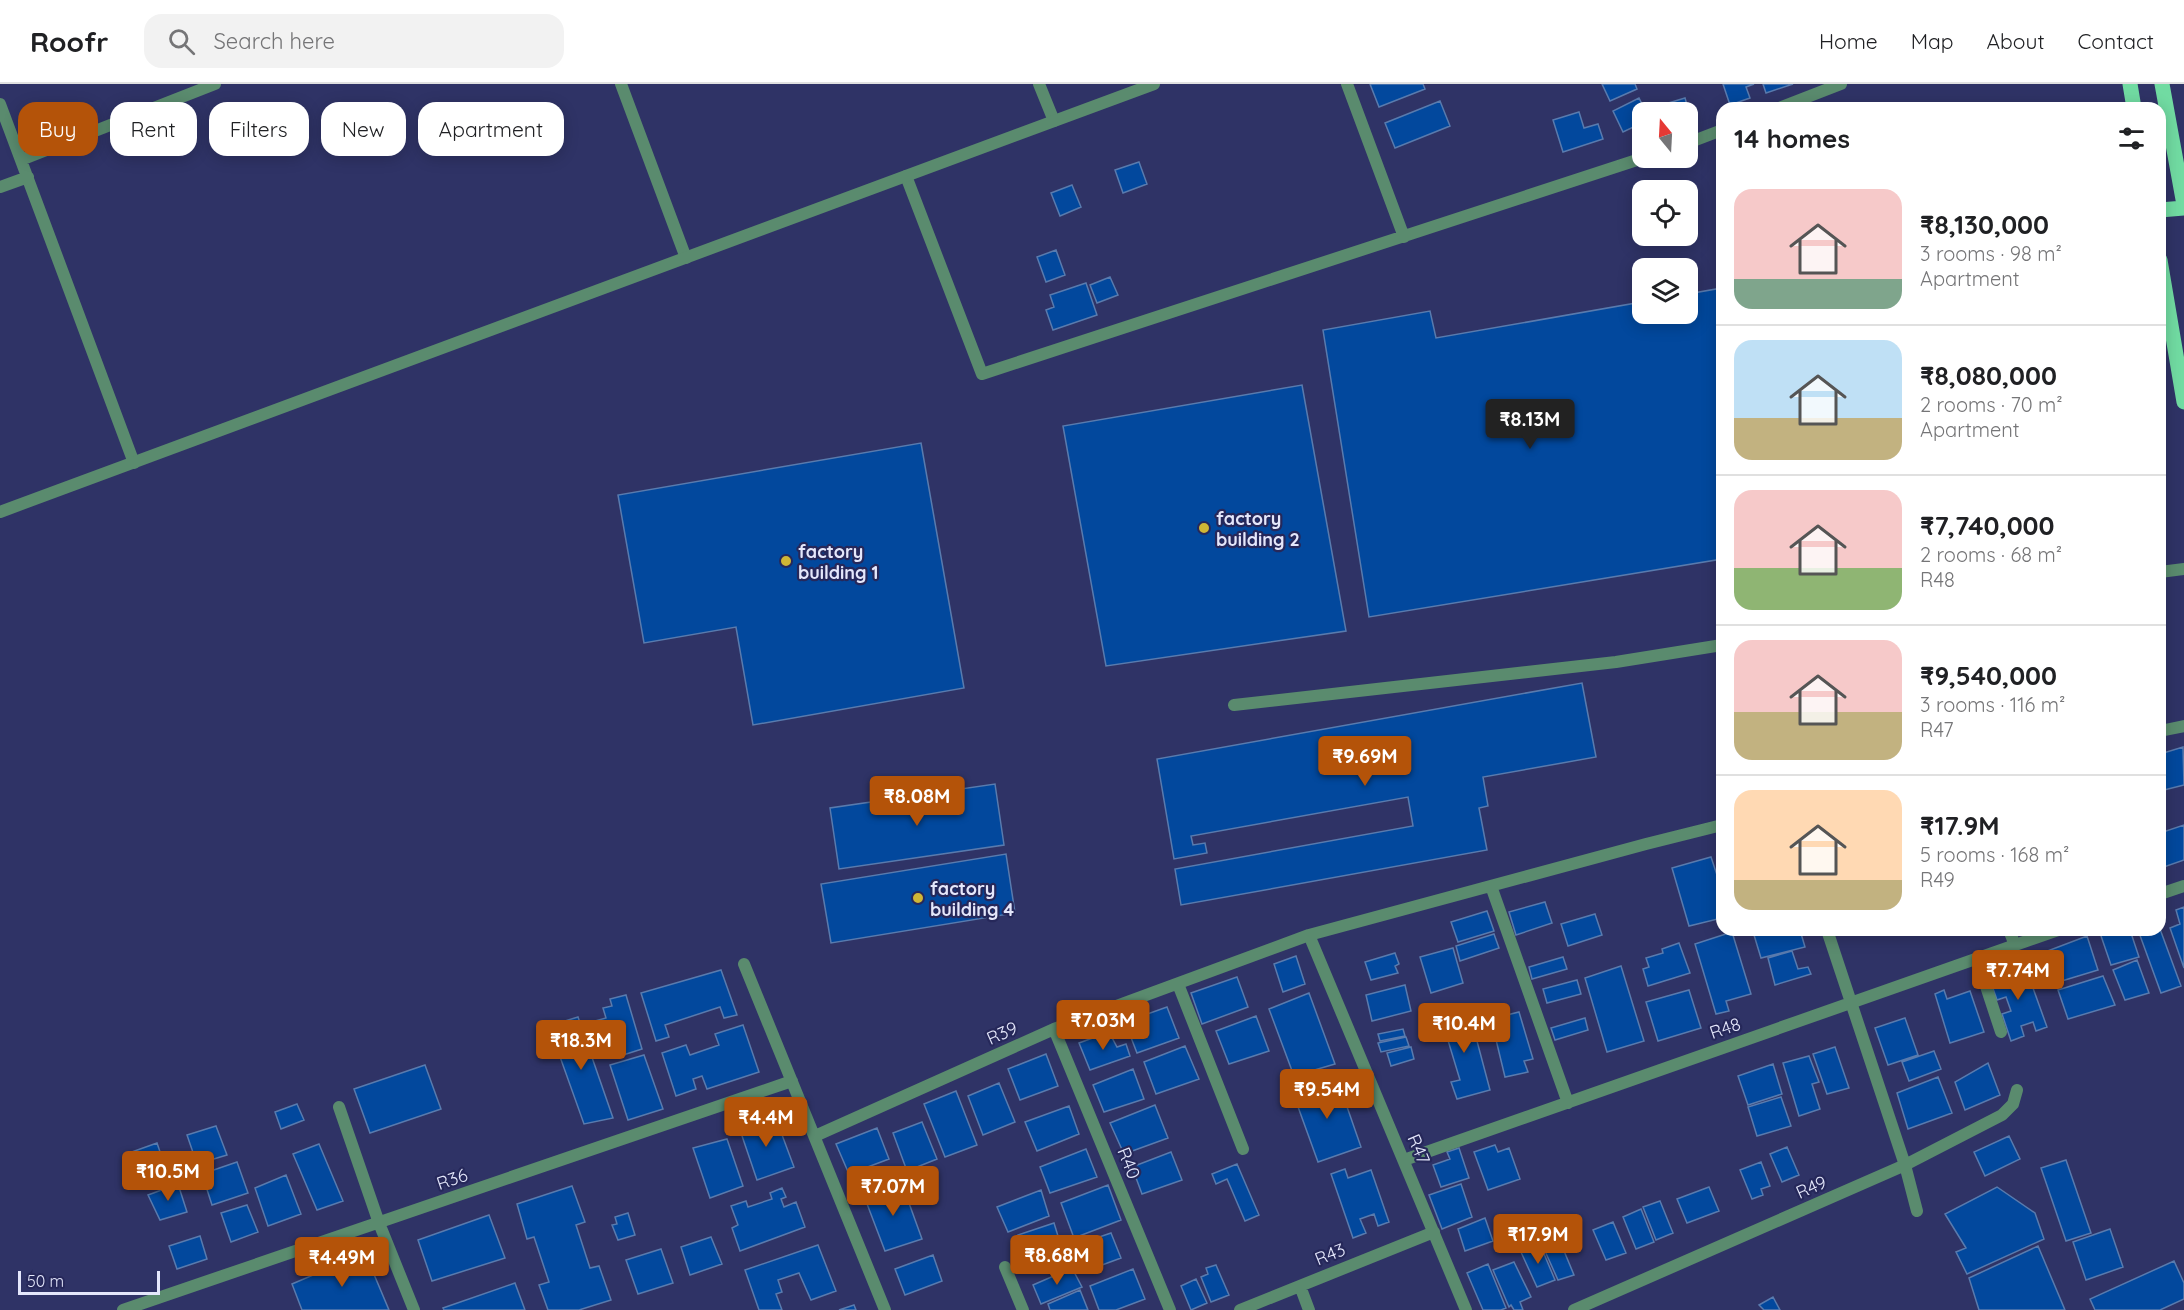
<!DOCTYPE html>
<html lang="en">
<head>
<meta charset="utf-8">
<style>
	body { margin:0; font-family:Quicksand,sans-serif; background:#f2f2f2; color:#202124; height:100vh; display:flex; flex-direction:column; font-size:22px; white-space:nowrap }
	* { box-sizing:border-box; margin:0 }
	p { font-size:20px; color:#757577 }
	.icon { flex:none; width:33px; height:33px; fill:none; stroke:currentColor; stroke-width:2; stroke-linecap:round; stroke-linejoin:round }
	.map { position:relative; flex:1; overflow:hidden }
	.side { position:absolute; left:1716px; top:18px; width:450px; height:834px; display:flex; flex-direction:column; background:#fff; border-radius:18px; box-shadow:0 3px 15px #0003 }
	.side>* { flex:none }
	.hud { position:absolute; left:18px; top:18px; width:570px; height:54px; display:flex; gap:12px }
	.needle { width:39px; rotate:342deg }
	.buttons { position:absolute; left:1632px; top:18px; display:grid; gap:12px }
	.buttons a { display:grid; place-items:center; width:66px; height:66px; border-radius:12px; background:#fff; box-shadow:0 3px 15px #0003; font-size:30px }
	.scale { position:absolute; left:18px; bottom:15px; width:142px; box-sizing:border-box; padding-left:6px; border:3px solid #e4e7fb; border-top:0; font-size:16px; line-height:21px; white-space:nowrap; color:#e4e7fb; -webkit-text-stroke:4px #26285a; paint-order:stroke }
	.price { position:absolute; translate:-50% -51px; padding:0 14px; border-radius:6px; background:#b45309; color:#fff; font-size:20px; line-height:39px; filter:drop-shadow(0 2px 3px #0008) }
	.price::after { content:''; position:absolute; left:50%; top:36px; width:18px; height:14px; margin-left:-9px; background:inherit; clip-path:polygon(0 0,100% 0,50% 100%) }
	.price.selected { background:#222; color:#fff }
	ul { padding:0; list-style:none }
	li { display:flex; align-items:center; gap:18px; height:150px; padding:0 18px }
	li+li { border-top:2px solid #e0e0e0 }
	li span { display:grid; place-items:center; flex:none; width:168px; height:120px; border-radius:18px; color:#555 }
	li>.icon { margin-inline-start:auto }
	span .icon { width:72px; height:72px; fill:#fffc; stroke-width:1 }
	li b { font-size:26px }
	h2 { display:flex; justify-content:space-between; align-items:center; height:72px; padding:0 18px; font-size:26px }
	.chip { padding:0 21px; border-radius:18px; background:#fff; box-shadow:0 3px 15px #0003; font-size:21px; line-height:54px }
	.chip.selected { background:#b45309; color:#fff }
	header { display:flex; align-items:center; gap:36px; box-sizing:border-box; height:84px; padding:0 30px; background:#fff; border-bottom:2px solid #e0e0e0 }
	header strong { font-size:28px }
	nav { display:flex; gap:33px; margin-inline-start:auto; font-size:21px }
	.search { width:420px; height:54px; background:#f2f2f2; display:flex; align-items:center; gap:15px; box-sizing:border-box; padding:0 21px; border-radius:18px; color:#757577; font-size:22px }
	.map>svg:first-child { display:block }
	.building { fill:#02489d; stroke:#597bae; stroke-width:1.5 }
	.lines { fill:none; stroke-linecap:round; stroke-linejoin:round }
	.minor { stroke:#5a8b6e; stroke-width:12 }
	.tertiary { stroke:#5a8b6e; stroke-width:12 }
	.primary { stroke:#71dba2; stroke-width:15 }
	.poi-dot { fill:#d0b736; stroke:#26285a; stroke-width:2 }
	.labels { text-anchor:middle; dominant-baseline:central; stroke-width:4.5; stroke-linejoin:round; paint-order:stroke }
	.poi-label { font-size:18px; font-weight:bold; fill:#e4e7fb; stroke:#26285a; text-anchor:start }
	.street-label { font-size:18px; fill:#e4e7fb; stroke:#26285a }
</style>
</head>
<body>
<header>
<strong>Roofr</strong>
<div class="search"><svg class="icon" aria-label="search" viewBox="0 0 24 24"><circle cx="10" cy="10" r="6"/><path d="M15 15l6 6"/></svg>Search here</div>
<nav><a>Home</a><a>Map</a><a>About</a><a>Contact</a></nav>
</header>
<div class="map">
<svg width="2184" height="1226" viewBox="0 0 2184 1226">
	<rect width="100%" height="100%" fill="#2f3366"/>
	<path class="building" d="M1370,0h53l2,5 -46,18z
		M1602,0h33l2,5 -27,12z
		M1723,0h31l-8,3 4,11 -20,7z
		M1763,0h30l-27,9z
		M1639,14l7,14h-4v11l-19,9 -10,-21z
		M1685,14l7,24 -4,1v-11h-32l-1,-5z
		M1440,17l10,25 -55,22 -10,-25z
		M1579,28l5,16 14,-4 5,15 -40,13 -10,-32z
		M1139,78l8,22 -24,9 -8,-23z
		M1072,101l9,22 -21,9 -9,-23z
		M1056,166l9,25 -19,7 -9,-25z
		M1110,193l8,18 -21,8 -7,-18z
		M1086,199l11,32 -44,15 -7,-20 8,-3 -4,-12z
		M1722,204v271l-353,58 -46,-287 107,-19 6,27 206,-36v12h46v-20z
		M1302,301l44,246 -240,35 -43,-240z
		M921,359l43,245 -211,37 -17,-98 -92,16 -26,-148z
		M1582,599l14,74 -113,20 5,29 -9,2 8,42 -306,55 -6,-36 238,-43 -5,-29 -217,39 2,9 12,-2 2,10 -33,6 -17,-100z
		M2183,663l1,38 -24,6v-37z
		M995,700l9,61 -165,24 -9,-61z
		M2184,741v35l-23,8 -1,-35z
		M1006,770l9,59 -184,30 -10,-59z
		M1711,773l11,33v28l-33,8 -17,-58z
		M1545,818l7,21 -36,12 -7,-23z
		M2184,823v61l-14,-40 10,-4 -4,-14z
		M1487,827l7,20 -36,11 -7,-20z
		M1595,830l7,21 -34,11 -7,-22z
		M2160,845l21,57 -20,7 -23,-63z
		M1773,846h27l5,17 -44,11 -7,-23z
		M2099,846h31l9,27 -28,8z
		M1732,848l19,62 -25,7 3,10 -13,3 -21,-70z
		M1494,850l5,14 -39,13 -4,-15z
		M2087,852l11,34 -43,13 -10,-31z
		M1679,859l11,30 -42,13 -5,-17 6,-2 -3,-9 17,-5 -1,-4z
		M1453,864l10,35 -32,10 -11,-36z
		M1792,867l6,18 10,-2 3,7 -36,11 -7,-27z
		M1395,869l4,11 -4,2 3,7 -27,7 -6,-18z
		M1296,872l9,28 -22,8 -9,-28z
		M1563,873l4,12 -35,10 -3,-12z
		M2137,876l12,33 -24,7 -12,-30z
		M2024,879l23,64 -11,4 -3,-9 -12,4 3,10 -13,5 -9,-27 9,-3 -5,-14 -9,3 -9,-26 12,-4 3,11 14,-5 -4,-9z
		M1621,882l23,75 -37,11 -22,-74z
		M721,886l16,45 -13,3 -4,-11 -55,18 4,12 -13,4 -15,-48z
		M2103,892l12,29 -47,14 -10,-29z
		M1237,893l11,30 -46,17 -11,-31z
		M1577,896l4,14 -34,9 -4,-14z
		M1405,901l6,26 -39,10 -6,-26z
		M1689,906l12,38 -43,13 -12,-39z
		M1944,906l3,9 23,-8 14,41 -34,11 -15,-49z
		M1309,909l26,71 -41,12 -25,-67z
		M626,911l16,54 -22,7 -2,-9 -14,4 -9,-30 11,-3 -3,-10 9,-2 -2,-7z
		M1167,923l12,31 -42,15 -12,-31z
		M1469,927l21,79 -33,9 -6,-17 9,-2 -13,-43 -6,1 -6,-18z
		M1519,928l14,47 -9,2 4,11 -23,5 -14,-58z
		M1256,932l13,35 -40,13 -13,-33z
		M578,933l35,101 -29,6 -35,-98z
		M1585,934l3,12 -33,10 -4,-12z
		M1905,934l13,37 -30,10 -13,-37z
		M743,941l16,47 -52,17 -5,-13 -9,3 3,10 -20,7 -14,-43 24,-8 4,10 29,-10 -4,-11z
		M1403,945l2,7 -25,5 -2,-7z
		M1109,948l8,15 9,-3 4,12 -40,14 -11,-27z
		M1406,953l3,9 -28,6 -3,-9z
		M1185,962l14,33 -43,15 -12,-32z
		M1411,963l3,12 -23,7 -4,-13z
		M1835,963l14,41 -22,6 -14,-40z
		M1934,967l7,18 -32,12 -7,-19z
		M1046,970l12,32 -38,14 -12,-31z
		M644,971l19,54 -35,11 -18,-55z
		M1809,972l10,26 -7,2 8,25 -21,7 -16,-53z
		M1988,979l12,32 -35,15 -10,-28z
		M1773,980l9,30 -34,11 -10,-29z
		M425,981l16,44 -71,24 -16,-44z
		M1133,985l11,30 -40,13 -11,-27z
		M1938,993l14,36 -44,16 -11,-36z
		M1337,994l24,69 -43,15 -25,-69z
		M999,999l16,39 -32,13 -15,-39z
		M956,1007l21,54 -32,12 -21,-53z
		M1781,1013l10,29 -34,10 -9,-29z
		M297,1020l7,16 -23,9 -6,-17z
		M1155,1021l13,33 -44,16 -14,-31z
		M1069,1022l10,28 -42,17 -12,-29z
		M775,1032l19,51 -37,13 -18,-53z
		M922,1038l15,37 -30,12 -14,-38z
		M216,1042l11,29 -30,9 -10,-29z
		M877,1044l12,31 -40,15 -13,-30z
		M2009,1052l11,23 -35,17 -11,-24z
		M727,1055l16,47 -33,12 -17,-50z
		M157,1059l11,32 -27,9 -12,-31z
		M319,1060l24,57 -26,9 -24,-56z
		M1495,1061l3,7 11,-4 11,31 -32,11 -14,-38z
		M1787,1063l12,28 -17,7 -12,-28z
		M1459,1064l10,30 -28,9 -8,-22 17,-6 -3,-7z
		M1086,1065l11,28 -47,16 -10,-26z
		M1171,1068l11,28 -40,14 -10,-27z
		M2066,1076l25,73 -25,8 -25,-73z
		M237,1078l11,31 -36,12 -10,-31z
		M1761,1078l9,24 -9,3 2,6 -11,4 -12,-29z
		M1237,1080l22,51 -14,6 -18,-42 -11,5 -4,-10z
		M1345,1085l3,9 23,-8 18,52 -11,4 -4,-12 -14,5 6,14 -13,5 -22,-64z
		M286,1091l15,39 -33,12 -13,-38z
		M901,1097l21,58 -37,12 -21,-55z
		M178,1100l9,28 -27,8 -12,-25z
		M1461,1100l11,33 -30,12 -13,-34z
		M1108,1101l13,35 -47,18 -13,-35z
		M572,1102l13,36 -9,3 14,43 9,-2 12,34 -32,10h-31l-9,-25 10,-3 -15,-45 -7,2 -10,-35z
		M1709,1103l10,24 -32,12 -10,-24z
		M1997,1103l38,26 9,26 -77,35 -11,-22 10,-4 -21,-34z
		M782,1104l4,9 -5,2 3,8 12,-5 9,25 -65,24 -8,-23 6,-3 -7,-19 15,-5 2,6 24,-8 -2,-6z
		M1041,1106l8,26 -41,16 -11,-25z
		M1660,1117l13,32 -17,7 -13,-33z
		M247,1121l11,27 -27,10 -10,-29z
		M1641,1125l13,33 -18,7 -13,-32z
		M628,1129l7,22 -17,5 -6,-15 5,-1 -2,-7z
		M489,1131l16,43 -73,23 -14,-41z
		M1485,1134l8,23 -28,10 -7,-22z
		M1613,1138l13,31 -20,7 -13,-30z
		M1054,1139l8,26 -35,12 -9,-26z
		M2110,1145l13,38 -37,13 -13,-38z
		M1111,1149l10,25 -38,14 -10,-26z
		M1557,1150l17,41 -16,5 -18,-40z
		M200,1152l7,23 -30,10 -8,-23z
		M711,1153l11,27 -32,11 -9,-28z
		M1539,1158l16,38 -18,7 -17,-37z
		M818,1161l18,46 -25,9 -12,-27 -21,7 4,12 -6,2 6,16h-23l-14,-40z
		M2038,1162l27,64h-86l-10,-32z
		M661,1165l12,34 -35,11 -12,-34z
		M365,1169l24,57h-87l-10,-26z
		M933,1171l9,26 -37,14 -10,-26z
		M2174,1177l10,22v16l-24,11h-65l-5,-11z
		M1514,1178l17,35 -11,5 3,8h-9l-3,-5 -2,2 -16,-37z
		M1488,1180l18,44 -5,2h-18l-16,-37z
		M1216,1181l13,30 -18,7 -10,-25 7,-3 -2,-6z
		M1072,1184l10,19 -41,17 -8,-19z
		M1133,1185l12,30 -29,11h-17l-9,-24z
		M1196,1195l11,24 -16,7 -10,-24z
		M515,1199l10,27h-81l-1,-2z
		M1080,1206l8,20h-38l-2,-6z
		M1773,1213l7,13h-16l-5,-5z
		M854,1221l2,5h-17z"/>
	<g class="lines">
		<path class="minor" d="M621,0l65,174
			M1039,0l15,37
			M1347,0l57,153
			M0,20l134,359
			M1779,24l62,-24
			M1688,59l34,-13
			M21,76l194,-76
			M906,92l76,198 661,-216
			M0,103l28,-10
			M2160,488l24,-3
			M1234,621l382,-43 106,-17
			M2160,647l24,-5
			M1491,802l77,217
			M2160,810l24,-8
			M2009,846l6,15
			M1309,851l157,375
			M1977,875l24,73
			M744,880l141,346
			M1178,900l65,165
			M1054,945l116,281
			M339,1023l40,116 35,87
			M815,1052l239,-107 255,-94 337,-91 76,-19
			M1404,1076l654,-230
			M1917,1127l-12,-46 97,-50 11,-11 4,-14
			M1005,1183l18,43
			M1300,1202l9,24
			M123,1226l669,-229
			M1240,1226l194,-78
			M1574,1226l331,-145 -78,-235"/>
		<path class="tertiary" d="M0,428l1154,-428"/>
		<path class="primary" d="M2130,0l4,24
			M2162,0l22,121
			M2160,126l24,-2
			M2160,176l24,142"/>
	</g>
	<g class="poi-dot">
		<circle cx="1204" cy="444" r="6"/>
		<circle cx="786" cy="477" r="6"/>
		<circle cx="918" cy="814" r="6"/>
	</g>
	<g class="labels">
		<g class="poi-label">
			<text x="1216" y="434">factory<tspan x="1216" dy="21">building 2</tspan></text>
			<text x="798" y="467">factory<tspan x="798" dy="21">building 1</tspan></text>
			<text x="930" y="804">factory<tspan x="930" dy="21">building 4</tspan></text>
		</g>
		<g class="street-label">
			<text transform="translate(1725 944) rotate(-19)">R48</text>
			<text transform="translate(1002 949) rotate(-24)">R39</text>
			<text transform="translate(1419 1065) rotate(67)">R47</text>
			<text transform="translate(1129 1079) rotate(68)">R40</text>
			<text transform="translate(452 1095) rotate(-19)">R36</text>
			<text transform="translate(1811 1103) rotate(-24)">R49</text>
			<text transform="translate(1330 1170) rotate(-22)">R43</text>
		</g>
	</g>
</svg>
<div class="buttons">
<a><svg class="needle" viewBox="-14 -14 28 28"><path d="M0-13l5 13h-10z" fill="#e53935"/><path d="M0 13l5-13h-10z" fill="#757577"/></svg></a>
<a><svg class="icon" aria-label="locate" viewBox="0 0 24 24"><circle cx="12" cy="12" r="6"/><path d="M12 2v4M12 18v4M2 12h4M18 12h4"/></svg></a>
<a><svg class="icon" aria-label="layers" viewBox="0 0 24 24"><path d="M12 4l9 5-9 5-9-5zM3 14l9 5 9-5"/></svg></a>
</div>
<div class="scale">50 m</div>
<b class="price selected" style="left:1530px;top:366px">₹8.13M</b>
<b class="price" style="left:1365px;top:703px">₹9.69M</b>
<b class="price" style="left:917px;top:743px">₹8.08M</b>
<b class="price" style="left:2018px;top:917px">₹7.74M</b>
<b class="price" style="left:1103px;top:967px">₹7.03M</b>
<b class="price" style="left:1464px;top:970px">₹10.4M</b>
<b class="price" style="left:581px;top:987px">₹18.3M</b>
<b class="price" style="left:1327px;top:1036px">₹9.54M</b>
<b class="price" style="left:766px;top:1064px">₹4.4M</b>
<b class="price" style="left:168px;top:1118px">₹10.5M</b>
<b class="price" style="left:893px;top:1133px">₹7.07M</b>
<b class="price" style="left:1538px;top:1181px">₹17.9M</b>
<b class="price" style="left:1057px;top:1202px">₹8.68M</b>
<b class="price" style="left:342px;top:1204px">₹4.49M</b>
<div class="hud">
<a class="chip selected">Buy</a>
<a class="chip">Rent</a>
<a class="chip">Filters</a>
<a class="chip">New</a>
<a class="chip">Apartment</a>
</div>
<section class="side">
<h2>14 homes<svg class="icon" aria-label="filters" viewBox="0 0 24 24"><path d="M4 7h16M4 17h16"/><circle cx="9" cy="7" r="2"/><circle cx="15" cy="17" r="2"/></svg></h2>
<ul>
<li><span style="background:linear-gradient(#f6c9c9 75%,#7fa58c 0)"><svg class="icon" aria-label="home" viewBox="0 0 24 24"><path d="M3 11l9-7 9 7M6 9v11h12V9"/></svg></span><div><b>₹8,130,000</b><p>3 rooms · 98 m²</p><p>Apartment</p></div></li>
<li><span style="background:linear-gradient(#bfe0f5 65%,#c2b280 0)"><svg class="icon" aria-label="home" viewBox="0 0 24 24"><path d="M3 11l9-7 9 7M6 9v11h12V9"/></svg></span><div><b>₹8,080,000</b><p>2 rooms · 70 m²</p><p>Apartment</p></div></li>
<li><span style="background:linear-gradient(#f6c9c9 65%,#8fb573 0)"><svg class="icon" aria-label="home" viewBox="0 0 24 24"><path d="M3 11l9-7 9 7M6 9v11h12V9"/></svg></span><div><b>₹7,740,000</b><p>2 rooms · 68 m²</p><p>R48</p></div></li>
<li><span style="background:linear-gradient(#f6c9c9 60%,#c2b280 0)"><svg class="icon" aria-label="home" viewBox="0 0 24 24"><path d="M3 11l9-7 9 7M6 9v11h12V9"/></svg></span><div><b>₹9,540,000</b><p>3 rooms · 116 m²</p><p>R47</p></div></li>
<li><span style="background:linear-gradient(#ffd9b3 75%,#c2b280 0)"><svg class="icon" aria-label="home" viewBox="0 0 24 24"><path d="M3 11l9-7 9 7M6 9v11h12V9"/></svg></span><div><b>₹17.9M</b><p>5 rooms · 168 m²</p><p>R49</p></div></li>
</ul>
</section>
</div>
</body>
</html>
